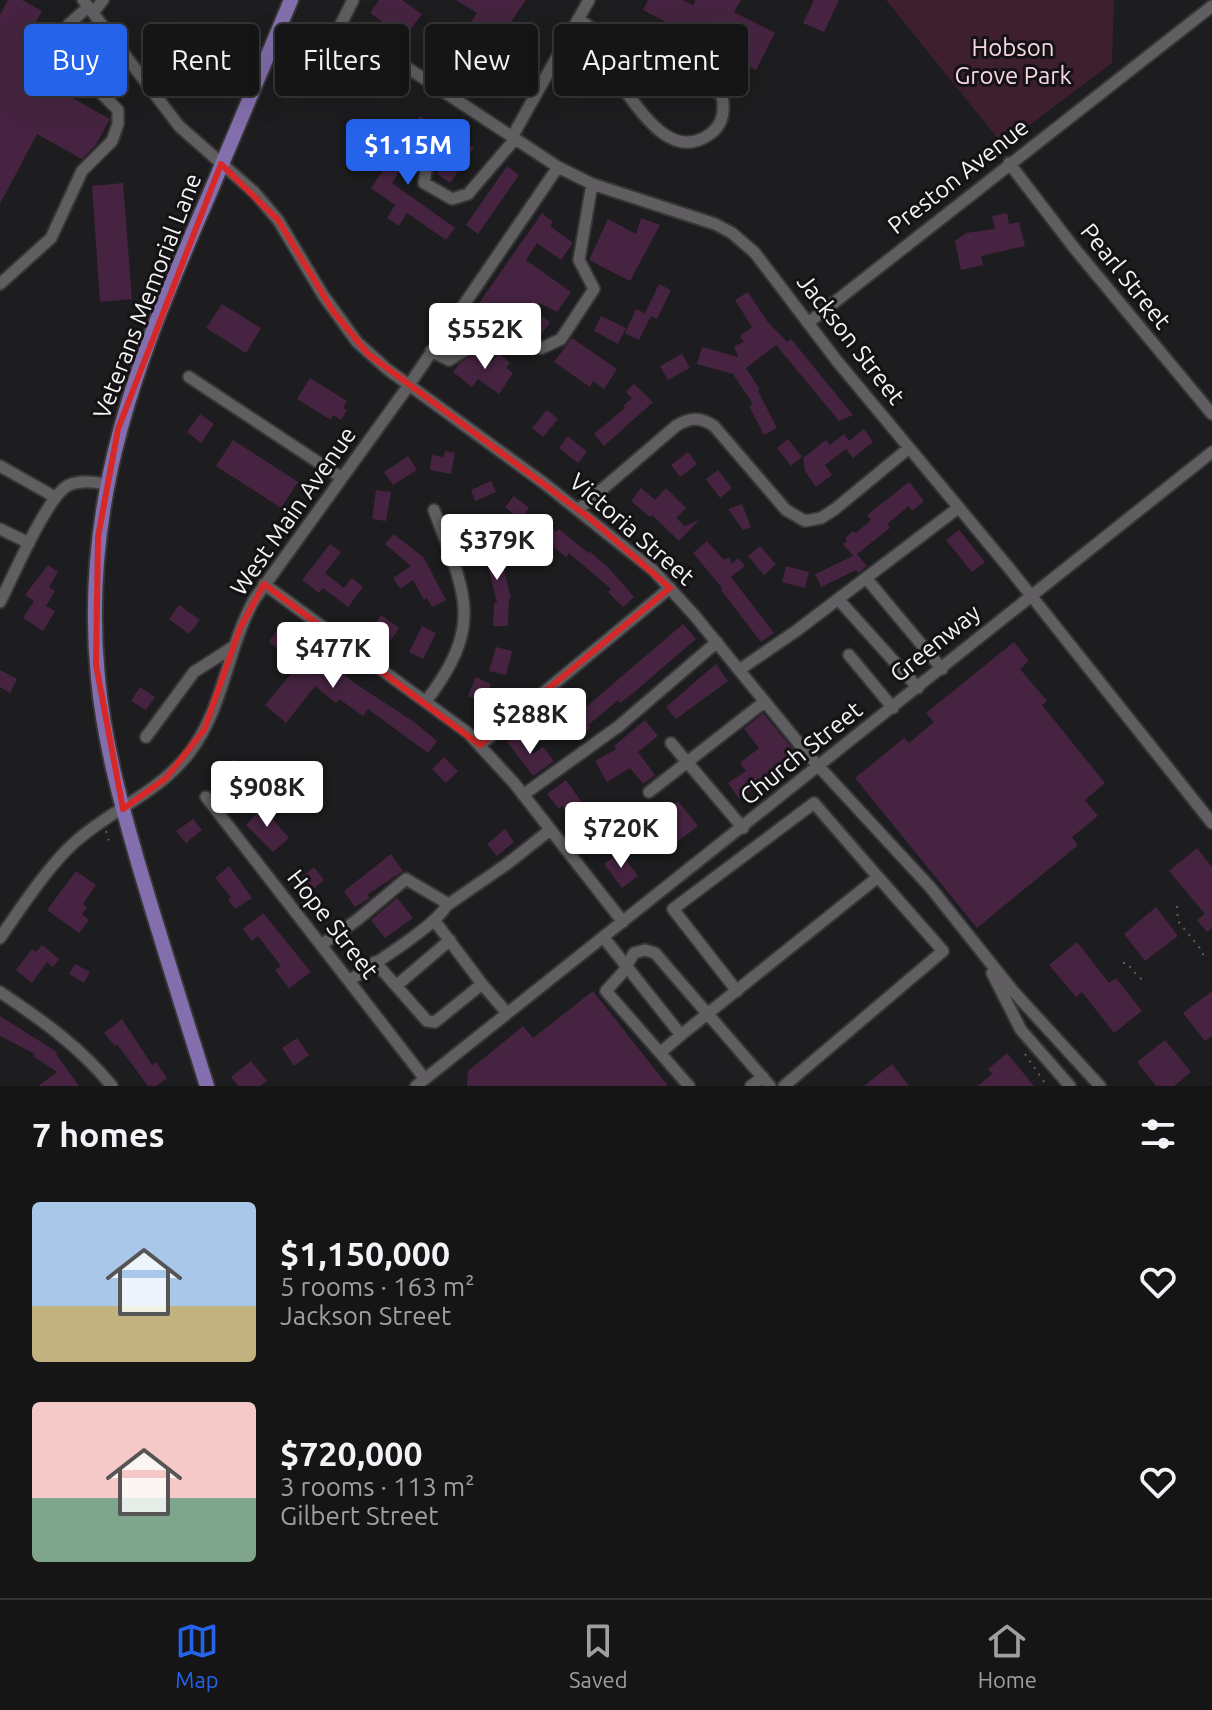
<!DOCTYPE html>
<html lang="en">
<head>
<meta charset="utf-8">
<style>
	body { margin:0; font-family:Ubuntu,sans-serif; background:#1f1e1f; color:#f1f3f6; height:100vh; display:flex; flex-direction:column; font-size:30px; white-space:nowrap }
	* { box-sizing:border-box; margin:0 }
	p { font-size:26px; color:#9e9fa1 }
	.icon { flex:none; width:44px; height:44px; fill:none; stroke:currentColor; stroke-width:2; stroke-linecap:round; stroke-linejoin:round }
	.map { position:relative; height:1086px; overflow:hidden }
	.sheet { display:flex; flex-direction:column; background:#161516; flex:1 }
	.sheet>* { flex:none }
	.top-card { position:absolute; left:24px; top:24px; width:800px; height:72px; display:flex; gap:16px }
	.price { position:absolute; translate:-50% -68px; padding:0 18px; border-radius:8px; background:#fff; color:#222; font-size:26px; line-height:52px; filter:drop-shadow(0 2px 4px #0008) }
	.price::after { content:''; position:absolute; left:50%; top:48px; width:24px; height:18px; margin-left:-12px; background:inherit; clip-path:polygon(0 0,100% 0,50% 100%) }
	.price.active { background:#2563eb; color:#fff }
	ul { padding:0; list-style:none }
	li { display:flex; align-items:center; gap:24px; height:200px; padding:0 32px }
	li span { display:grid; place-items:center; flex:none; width:224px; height:160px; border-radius:8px; color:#555 }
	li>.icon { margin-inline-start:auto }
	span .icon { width:96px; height:96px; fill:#fffc; stroke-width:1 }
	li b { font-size:34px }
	h2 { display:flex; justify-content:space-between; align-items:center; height:96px; padding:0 32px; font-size:34px }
	.tag { padding:0 28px; border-radius:8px; background:#161516; box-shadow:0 8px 32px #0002,0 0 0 2px #353435; font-size:28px; line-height:72px }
	.tag.active { background:#2563eb; color:#fff }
	.tabs { display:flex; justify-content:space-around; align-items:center; height:112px; border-top:2px solid #353435; background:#161516; font-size:22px; color:#9e9fa1 }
	.tabs a { display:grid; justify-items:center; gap:4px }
	.tabs .active { color:#2563eb }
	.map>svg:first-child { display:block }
	.green { fill:#3d1f2d }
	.building { fill:#462441 }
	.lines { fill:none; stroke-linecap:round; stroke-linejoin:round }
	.minor-casing { stroke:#373637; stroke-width:15 }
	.major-casing { stroke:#373637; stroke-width:18 }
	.path { stroke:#5e5d5f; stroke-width:2; stroke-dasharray:2 6; stroke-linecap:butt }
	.minor { stroke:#605e61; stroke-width:11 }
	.major { stroke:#836fad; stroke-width:14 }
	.marked { fill:none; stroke:#d62828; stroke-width:6; stroke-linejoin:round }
	.labels { text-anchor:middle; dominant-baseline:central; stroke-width:6; stroke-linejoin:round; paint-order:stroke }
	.park-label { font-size:24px; fill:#f6d6e3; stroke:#141214 }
	.street-label { font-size:24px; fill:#f5f4f5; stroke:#141214 }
</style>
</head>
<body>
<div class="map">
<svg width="1212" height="1086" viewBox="0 0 1212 1086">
	<rect width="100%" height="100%" fill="#1d1c1e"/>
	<path class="green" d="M886,0h228l-2,63 -109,82z"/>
	<path class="building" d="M8,0h14l20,11 -19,35 13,7 -3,6 25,14 -7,13 59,33 -15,27 -13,13 -45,-25 -37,70v-189z
		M379,0h23l20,14 -17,23 -35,-24z
		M456,0h70l-28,41 -27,-19 6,-9z
		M648,0h35l10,5 2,-5h46l-7,12 41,21 -19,37 -113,-60z
		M814,0h25l-15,32 -21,-9z
		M456,38l34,23 -15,22 -33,-23z
		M420,116l10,7 -38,60 63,45 -9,12 -39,-27 -8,13 -12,-8 8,-13 -24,-17z
		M461,139l13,9 -24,35 -13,-9z
		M507,166l12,9 -41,59 -12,-9z
		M123,183l9,116 -32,3 -8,-116z
		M542,213l11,9 -3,4 23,17 -12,17 -24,-17 -11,17 45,32 -14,20 -18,-9 -4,8 15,11 -11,16 -45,-32 -23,31 -10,-8z
		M1007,213l2,11 10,-2 6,24 -44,10 2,9 -22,5 -6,-29 11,-8 29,-4 -3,-13z
		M641,218l19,7 -30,56 -41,-21 19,-41 28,15z
		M659,284l12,6 -14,29 -12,-6z
		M748,292l19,29 20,21 4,-3 62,76 -14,6 -63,-76 -30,23 14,22 -2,1 19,37 -13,7 -15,-29 4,-2 -20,-30 -36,-10 5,-17 36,10 -4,-11 10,-4 -4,-6 12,-9 -17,-27z
		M222,304l39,24 -15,25 -40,-25z
		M636,309l15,7 -12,24 -14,-7z
		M601,316l25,12 -8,16 -24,-13z
		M572,338l45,31 -13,20 -11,-8 -3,6 -36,-25z
		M480,351l12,10 6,-8 12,10 -4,5 7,5 -14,21 -21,-15 -6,8 -19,-15 7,-9z
		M682,354l8,14 -22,12 -8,-14z
		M310,378l37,23 -4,7 4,2 -6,10 -8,-5 -2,5 -34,-21z
		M634,384l19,18 -49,44 -10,-12 31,-26 -2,-2 9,-8 -6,-6z
		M547,410l11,9 -15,18 -11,-9z
		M200,414l14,10 -13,19 -14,-11z
		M864,429l9,13 -20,16 -7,-9 -21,16 7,10 -16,12 -11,-16 -2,-13 23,-18 4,5 14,-11 5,7z
		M568,436l19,16 -9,11 -19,-15z
		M788,439l14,18 -11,9 -14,-18z
		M233,440l65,42 -17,26 -65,-42z
		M445,451l10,2 -4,21 -21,-4 2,-15 12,2z
		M688,452l9,12 -17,13 -9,-12z
		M408,456l9,14 -24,15 -9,-13z
		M718,470l14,18 -12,10 -14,-19z
		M491,481l5,11 -21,9 -4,-11z
		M909,482l15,19 -12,10 -3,-5 -22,18 3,4 -33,26 10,12 -9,7 -2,-3 -35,17 -6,-13 38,-18 -10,-12 4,-3 -2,-3 8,-7 3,2 15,-13 -4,-5z
		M641,488l14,12 11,-12 20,20 -10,10 8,7 -2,2 17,-7 -20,21 -27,-26 -2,2 -19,-16z
		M376,490l15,2 -5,29 -14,-2z
		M514,496l15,12 -9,12 -15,-13z
		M742,504l9,23 -8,3 -15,-21z
		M551,527l5,5 3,-3 29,24 1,-2 19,16 26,30 -11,10 -15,-15 3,-3 -42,-36 -3,4 -24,-19z
		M959,530l26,32 -13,10 -26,-32z
		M394,534l30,24 22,42 -14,7 -5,-9 -3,2 -11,-20 -13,9 -7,-11 18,-12 -26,-22z
		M489,537l14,28 8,33h-2l-1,28h-15l1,-23h3l-10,-42 -3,1 -8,-19z
		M707,541l17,19 5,-3 3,7 6,-6 7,8 -14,11 43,56 -13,9 -40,-52 1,-2 -29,-35z
		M330,544l11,8 -16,21 19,15 8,-10 11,9 -15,20 -25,-19 -4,5 -17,-13z
		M760,546l16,18 -12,11 -16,-19z
		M48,565l10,7 -9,15 6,4 -9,15 9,5 -12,20 -20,-13 11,-17 -9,-6z
		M786,566l23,6 -4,16 -23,-6z
		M179,605l21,15 -11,14 -20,-15z
		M381,615l18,13 -8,12 -18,-12z
		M683,624l13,15 -64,55 -12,9 -2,-3 -30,25 3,3 -12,9 -22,-28 -5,4 -3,-3 -2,2 -6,-6 21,-18 17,25z
		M280,626l31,22 1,-1 41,35 61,40 23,19 -9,12 -60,-44 -5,7 -24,-17 -3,4 -21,-17 -29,37 -21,-18 34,-41 -30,-22z
		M422,626l14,7 -13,26 -14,-7z
		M1014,642l15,19 -9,8 27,32 -5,4 63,78 -20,17 13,16 -26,21 6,8 -101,83 -122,-150 49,-40 5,5 25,-21 -8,-9z
		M496,647l16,4 -6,24 -17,-4z
		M716,664l12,17 -52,38 -10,-12z
		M0,670l17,9 -7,14 -10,-6z
		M476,677l15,7 -8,18 -15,-6z
		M140,687l15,10 -9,13 -15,-9z
		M763,713l34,41 -38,34 -2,-2 -18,13 -11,-16 18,-12 -6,-8 19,-15 -15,-19z
		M645,720l13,16 -20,16 17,23 -12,9 -13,-16 -23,14 -12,-21 21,-12 -2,-3z
		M519,734l14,20 10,-7 11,14 -21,15 -26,-34z
		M444,757l14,14 -12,12 -14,-14z
		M234,759l25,30 -10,9 -10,-12 -11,9 -15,-19z
		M566,780l27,38 -13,10 -18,-22 -3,3 -12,-15z
		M678,801l20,25 -34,26 -15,-20 18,-13 -5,-6z
		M263,806l11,10 -2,2 17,20 -16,14 -27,-27z
		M193,819l9,11 -16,13 -10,-12z
		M505,829l9,13 -17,14 -10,-12z
		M1197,848l15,19v61l-5,4 -10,-12 8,-6 -36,-43z
		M620,852l18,24 -16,12 -18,-24z
		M391,854l12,17 -36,24 3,3 -15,9 -11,-16z
		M229,866l23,32 -17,11 -7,-10 3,-2 -16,-19z
		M314,867l10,13 -17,14 -10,-13z
		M76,871l20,14 -13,19 4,3 -5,7 7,6 -10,13 -32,-23z
		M397,898l16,20 -28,20 -14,-18z
		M1156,907l22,29 -33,25 -21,-27z
		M263,913l48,59 -22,16 -14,-18 6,-4 -23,-30 -6,5 -9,-12z
		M1077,942l32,41 7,-5 26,33 -28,22 -32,-41 -6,5 -27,-32z
		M42,945l17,14 -6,8 -6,-5 -15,21 -16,-13 16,-21 4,3z
		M75,964l15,8 -6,11 -15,-9z
		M593,991l75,95h-201l1,-15 55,-45 10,12z
		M1212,991v45l-7,5 -22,-28z
		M0,1016l57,36 -1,2 23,32h-41l19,-14 -24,-16 2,-2 -35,-18z
		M122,1019l30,46 4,-3 11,16 -11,8h-8l-31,-42 -2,2 -11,-13z
		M297,1038l12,17 -15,11 -12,-18z
		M1165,1040l26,32 -17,14h-18l-19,-24z
		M1007,1053l27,33h-56l14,-12 -4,-5z
		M251,1061l16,20 -7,5h-22l-7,-9z
		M892,1064l17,22h-45z"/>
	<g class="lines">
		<g class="minor-casing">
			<path id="minor" d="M83,0l96,126 75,66 24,28 45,75 34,47 30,27 158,115 109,87 41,45 115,141 120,130 83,104 87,95
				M353,0l-12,24 217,143 34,17 123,40 17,9 23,20 82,108 172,207 203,255
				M93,13l10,-13
				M566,41c9,5 20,8 28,14 32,23 66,115 116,79 13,-9 15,-23 12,-38l-13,-10 -112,-54 -19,-13
				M512,137l77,-137
				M441,138l-14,26 -3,19 28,16 16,-5 47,-55
				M1009,163l66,86 137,165
				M0,284l51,-46 31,-67 30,-30 6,-17v-14l-47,-47 -9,-25 7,-14 19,-17
				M808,323l404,-317
				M431,351l18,9 30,-18 63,6 19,-9 33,-50 -15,-29 13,-76
				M189,377l153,101
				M0,466l55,31
				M578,510l98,-84c14,-9 25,-9 38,0l72,84 19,11 16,-3 14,-9 74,-61
				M0,529l29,14
				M866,578l76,91
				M264,584l204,149 46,50 109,139
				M838,599l80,89
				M0,602c12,-23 48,-108 69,-117 12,-5 25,-3 37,-1
				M849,655l44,53
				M739,670l57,-39 162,-123
				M427,700c58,-77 38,-106 7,-190
				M146,737l48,-65 39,-25
				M671,743l72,85
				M480,745l190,-157
				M649,792l115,-90
				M523,795l96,-69 98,-84
				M206,797l219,282
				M434,920l48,64
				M0,938c20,-29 49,-73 75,-96 38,-34 83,-48 115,-90 34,-45 37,-103 64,-152l155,-215 149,-218
				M604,938l77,97 197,-158 -64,-74 -141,106 64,82
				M321,945l36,-25 49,-41 39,23 1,4
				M375,962l52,59 8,1 47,-38 25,29
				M992,973l29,57 49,56
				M349,981c21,-15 87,-55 97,-75l61,-42 43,-34
				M396,986l54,-46
				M0,992c42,28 80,55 112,94
				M660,1053l21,-18
				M416,1086l796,-634
				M689,1086l-83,-95 17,-19 11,-19 11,-3 10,3 115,133
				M751,1086l12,-9
				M784,1086l159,-135 -65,-74"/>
		</g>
		<g class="major-casing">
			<path id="major" d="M207,1086c-23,-73 -46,-146 -68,-220 -18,-62 -35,-124 -41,-188 -18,-180 41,-322 111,-483 27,-65 54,-130 82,-195"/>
		</g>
		<path class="path" d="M106,831l3,10
			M1177,906l1,15 25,31v7
			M1123,963h4l12,15 6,2
			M1025,1054l22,32"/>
		<use href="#minor" class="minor"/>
		<use href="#major" class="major"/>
	</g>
	<path class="marked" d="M221,164l57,56 55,91 35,43 224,166 78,68 -190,157 -216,-161 -24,44 -36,102 -38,48 -43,31 -27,-144 2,-128 20,-108z"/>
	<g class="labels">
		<g class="park-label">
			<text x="1013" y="47">Hobson<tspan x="1013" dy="28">Grove Park</tspan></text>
		</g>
		<g class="street-label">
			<text transform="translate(958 176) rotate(-38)">Preston Avenue</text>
			<text transform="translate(1126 276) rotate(51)">Pearl Street</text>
			<text transform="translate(147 296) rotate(-69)">Veterans Memorial Lane</text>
			<text transform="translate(851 339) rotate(52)">Jackson Street</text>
			<text transform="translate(293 511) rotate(-55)">West Main Avenue</text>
			<text transform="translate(632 529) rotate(41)">Victoria Street</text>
			<text transform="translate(935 643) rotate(-39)">Greenway</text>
			<text transform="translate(801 753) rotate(-39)">Church Street</text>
			<text transform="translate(333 924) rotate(52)">Hope Street</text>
		</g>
	</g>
</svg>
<b class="price active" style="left:408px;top:187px">$1.15M</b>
<b class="price" style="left:485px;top:371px">$552K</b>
<b class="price" style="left:497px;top:582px">$379K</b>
<b class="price" style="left:333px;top:690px">$477K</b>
<b class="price" style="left:530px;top:756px">$288K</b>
<b class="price" style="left:267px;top:829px">$908K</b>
<b class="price" style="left:621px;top:870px">$720K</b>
<div class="top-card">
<a class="tag active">Buy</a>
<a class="tag">Rent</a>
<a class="tag">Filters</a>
<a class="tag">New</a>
<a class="tag">Apartment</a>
</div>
</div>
<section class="sheet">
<h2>7 homes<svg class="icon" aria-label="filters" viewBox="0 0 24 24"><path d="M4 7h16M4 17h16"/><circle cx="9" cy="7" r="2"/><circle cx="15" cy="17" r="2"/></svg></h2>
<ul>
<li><span style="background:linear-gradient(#a9c7e8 65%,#c2b280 0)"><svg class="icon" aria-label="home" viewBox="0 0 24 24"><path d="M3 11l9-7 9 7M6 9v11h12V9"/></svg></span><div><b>$1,150,000</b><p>5 rooms · 163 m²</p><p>Jackson Street</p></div><svg class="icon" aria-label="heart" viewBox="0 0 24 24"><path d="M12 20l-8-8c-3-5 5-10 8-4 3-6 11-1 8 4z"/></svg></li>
<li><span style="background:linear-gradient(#f6c9c9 60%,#7fa58c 0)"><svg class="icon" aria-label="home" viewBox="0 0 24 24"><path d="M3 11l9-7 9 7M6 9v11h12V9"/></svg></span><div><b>$720,000</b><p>3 rooms · 113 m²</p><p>Gilbert Street</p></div><svg class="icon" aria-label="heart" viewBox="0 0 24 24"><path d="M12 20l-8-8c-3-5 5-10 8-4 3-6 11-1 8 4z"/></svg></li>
</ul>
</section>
<nav class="tabs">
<a class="active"><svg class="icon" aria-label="map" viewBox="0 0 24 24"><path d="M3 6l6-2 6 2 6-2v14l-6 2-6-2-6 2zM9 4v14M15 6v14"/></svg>Map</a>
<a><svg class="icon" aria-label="saved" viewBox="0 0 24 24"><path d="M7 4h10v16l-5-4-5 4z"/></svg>Saved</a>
<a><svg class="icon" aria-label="home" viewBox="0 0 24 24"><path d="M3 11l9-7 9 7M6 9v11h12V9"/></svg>Home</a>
</nav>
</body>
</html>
